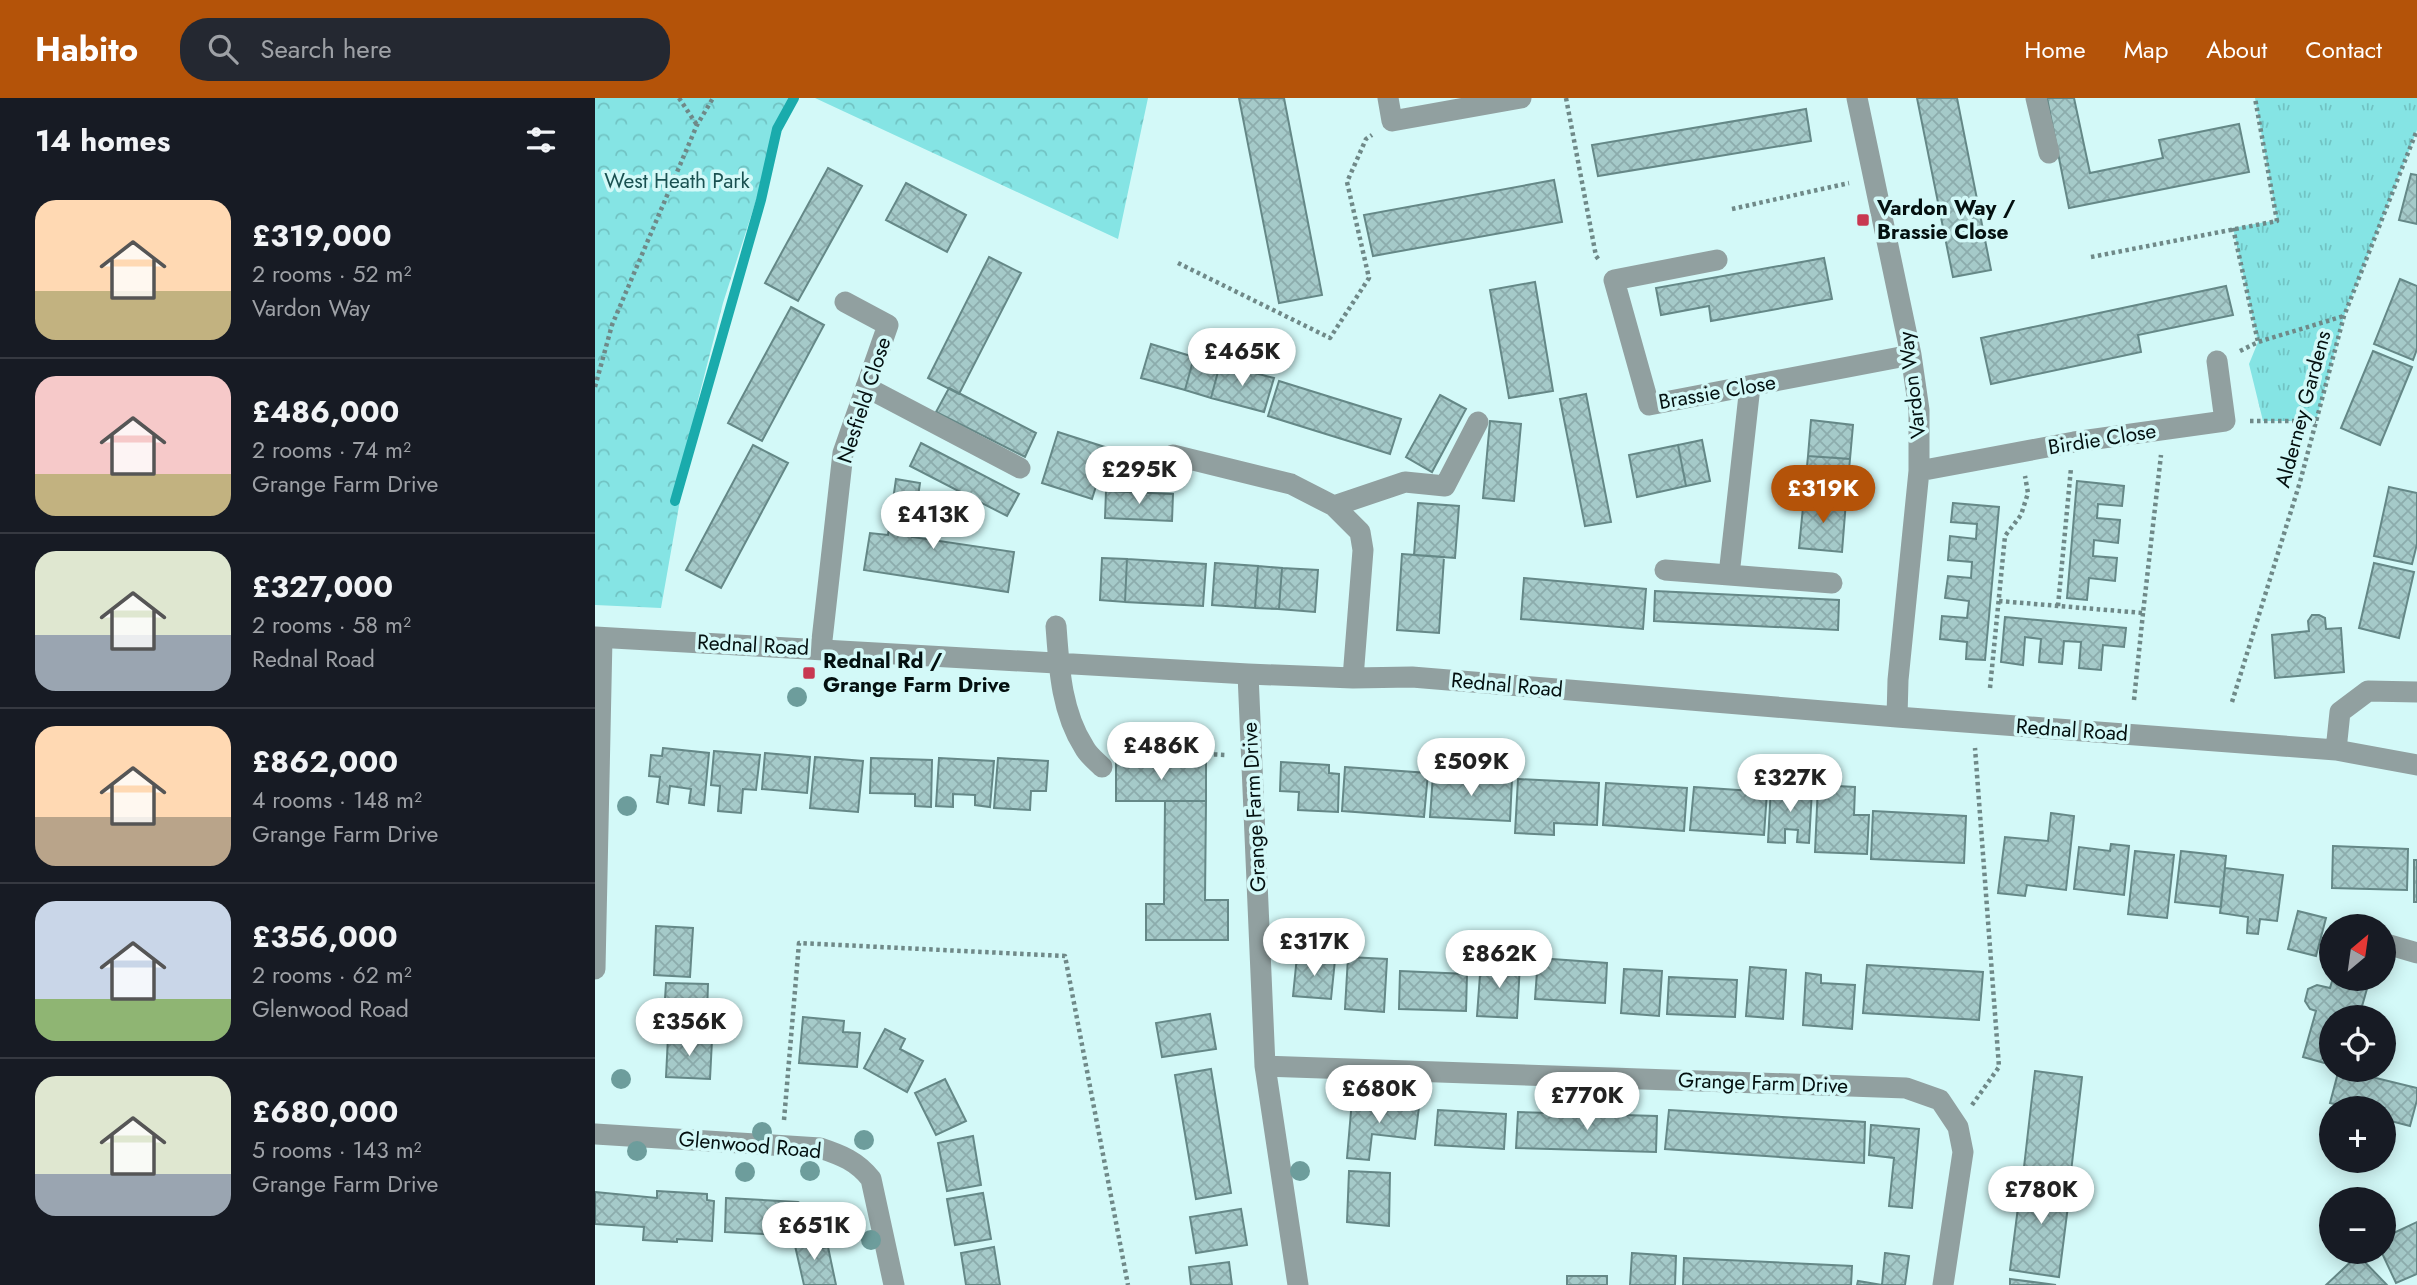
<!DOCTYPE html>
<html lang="en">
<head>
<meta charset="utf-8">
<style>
	body { margin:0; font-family:Jost,sans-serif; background:#242831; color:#f1f3f6; height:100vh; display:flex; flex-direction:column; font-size:26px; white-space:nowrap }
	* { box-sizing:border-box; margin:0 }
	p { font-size:23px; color:#9ea1a6 }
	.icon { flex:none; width:38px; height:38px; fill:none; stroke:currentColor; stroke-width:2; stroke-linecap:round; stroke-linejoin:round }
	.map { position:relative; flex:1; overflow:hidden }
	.details { display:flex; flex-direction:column; background:#171b24; width:595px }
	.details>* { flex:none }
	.needle { width:46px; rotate:29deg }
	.tools { position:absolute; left:1724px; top:816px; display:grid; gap:14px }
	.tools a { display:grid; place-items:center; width:77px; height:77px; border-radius:50%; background:#171b24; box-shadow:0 4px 18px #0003; font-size:35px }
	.price { position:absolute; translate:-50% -60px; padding:0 16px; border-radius:24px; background:#fff; color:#222; font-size:23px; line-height:46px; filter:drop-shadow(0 2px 4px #0008) }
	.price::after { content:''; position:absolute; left:50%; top:42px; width:21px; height:16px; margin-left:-10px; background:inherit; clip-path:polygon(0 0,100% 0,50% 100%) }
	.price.active { background:#b45309; color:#fff }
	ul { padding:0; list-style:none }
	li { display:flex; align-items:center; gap:21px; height:175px; padding:0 35px }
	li+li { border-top:2px solid #363941 }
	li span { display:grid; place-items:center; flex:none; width:196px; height:140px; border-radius:21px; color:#555 }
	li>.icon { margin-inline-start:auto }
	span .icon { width:84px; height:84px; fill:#fffc; stroke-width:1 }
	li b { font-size:30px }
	h2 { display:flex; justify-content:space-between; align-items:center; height:84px; padding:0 35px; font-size:30px }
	header { display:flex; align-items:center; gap:42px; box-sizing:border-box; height:98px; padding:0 35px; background:#b45309; color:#fff }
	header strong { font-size:33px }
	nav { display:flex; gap:38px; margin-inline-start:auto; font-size:24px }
	.search { width:490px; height:63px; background:#242831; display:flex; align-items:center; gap:18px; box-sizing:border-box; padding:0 24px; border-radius:28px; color:#9ea1a6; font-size:26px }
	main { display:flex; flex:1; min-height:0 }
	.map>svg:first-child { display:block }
	.grass { fill:url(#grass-tufts) }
	.park { fill:url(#park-crowns) }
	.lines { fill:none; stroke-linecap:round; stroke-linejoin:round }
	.stream { stroke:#1aabac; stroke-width:10 }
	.building { fill:url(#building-cross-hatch); stroke:#658887; stroke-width:2 }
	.path { stroke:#6f8988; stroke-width:4.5; stroke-dasharray:3.5 3.5; stroke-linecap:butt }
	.minor { stroke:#91a0a0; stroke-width:21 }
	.tree { fill:#6d9d9c }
	.poi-dot { fill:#c83851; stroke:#d3f9f8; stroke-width:2.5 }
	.labels { text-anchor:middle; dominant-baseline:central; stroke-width:7; stroke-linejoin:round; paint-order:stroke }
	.park-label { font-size:21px; fill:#1a5151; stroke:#d3f9f8 }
	.poi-label { font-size:21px; font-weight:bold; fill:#041010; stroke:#d3f9f8; text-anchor:start }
	.street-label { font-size:21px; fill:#041010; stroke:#d3f9f8 }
</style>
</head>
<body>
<header>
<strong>Habito</strong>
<div class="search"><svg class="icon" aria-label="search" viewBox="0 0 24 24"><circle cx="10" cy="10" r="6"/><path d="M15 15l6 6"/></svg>Search here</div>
<nav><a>Home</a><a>Map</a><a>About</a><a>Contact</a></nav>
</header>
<main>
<section class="details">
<h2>14 homes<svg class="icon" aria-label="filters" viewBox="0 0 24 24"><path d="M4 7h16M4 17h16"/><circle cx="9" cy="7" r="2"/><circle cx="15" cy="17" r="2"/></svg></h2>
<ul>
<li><span style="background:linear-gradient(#ffd9b3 65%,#c2b280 0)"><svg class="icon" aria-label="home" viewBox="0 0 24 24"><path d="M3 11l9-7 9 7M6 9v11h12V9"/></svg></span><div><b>£319,000</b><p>2 rooms · 52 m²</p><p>Vardon Way</p></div></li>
<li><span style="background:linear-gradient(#f6c9c9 70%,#c2b280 0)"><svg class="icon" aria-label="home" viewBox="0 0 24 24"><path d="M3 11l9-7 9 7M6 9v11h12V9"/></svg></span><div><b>£486,000</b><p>2 rooms · 74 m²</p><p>Grange Farm Drive</p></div></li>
<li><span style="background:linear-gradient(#dfe7d0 60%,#9aa5b1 0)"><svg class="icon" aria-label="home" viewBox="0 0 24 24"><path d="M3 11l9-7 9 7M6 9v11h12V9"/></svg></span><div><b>£327,000</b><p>2 rooms · 58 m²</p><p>Rednal Road</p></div></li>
<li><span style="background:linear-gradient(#ffd9b3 65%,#b9a48a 0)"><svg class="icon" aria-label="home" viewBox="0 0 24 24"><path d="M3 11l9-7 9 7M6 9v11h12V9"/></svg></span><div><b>£862,000</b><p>4 rooms · 148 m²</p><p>Grange Farm Drive</p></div></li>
<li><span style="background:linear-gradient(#c9d6e8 70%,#8fb573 0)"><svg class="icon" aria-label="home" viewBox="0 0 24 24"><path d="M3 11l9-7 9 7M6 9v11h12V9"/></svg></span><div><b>£356,000</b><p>2 rooms · 62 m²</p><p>Glenwood Road</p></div></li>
<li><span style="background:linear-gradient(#dfe7d0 70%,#9aa5b1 0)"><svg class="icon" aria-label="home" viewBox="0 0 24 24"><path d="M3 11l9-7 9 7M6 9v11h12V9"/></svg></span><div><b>£680,000</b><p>5 rooms · 143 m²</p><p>Grange Farm Drive</p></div></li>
</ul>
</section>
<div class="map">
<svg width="1822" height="1187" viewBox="0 0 1822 1187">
	<defs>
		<pattern id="grass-tufts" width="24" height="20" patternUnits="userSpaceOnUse" patternTransform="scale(1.75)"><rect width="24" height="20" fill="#85e4e4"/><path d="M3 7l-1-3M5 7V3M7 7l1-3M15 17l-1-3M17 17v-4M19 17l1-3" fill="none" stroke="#71c3c3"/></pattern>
		<pattern id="park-crowns" width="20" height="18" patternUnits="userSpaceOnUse" patternTransform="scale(1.75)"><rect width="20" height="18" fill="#85e4e4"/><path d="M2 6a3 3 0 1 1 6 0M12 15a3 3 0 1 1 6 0" fill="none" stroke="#71c3c3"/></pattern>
		<pattern id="building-cross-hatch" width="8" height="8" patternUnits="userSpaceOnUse" patternTransform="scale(1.75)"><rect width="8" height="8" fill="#a5cac9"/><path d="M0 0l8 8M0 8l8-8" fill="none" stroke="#8cacac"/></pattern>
	</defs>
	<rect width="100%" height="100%" fill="#d3f9f8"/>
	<path class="grass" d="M1660,0h162v32l-73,186 -28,105h-53l-14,-57 9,-22 -25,-114 44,-8z"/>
	<path class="park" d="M0,0h194l-66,205 -26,101 -36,204 -66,-3z
		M220,0h333l-30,141z"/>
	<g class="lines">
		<path class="stream" d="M80,403l86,-301 16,-71 17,-31"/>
	</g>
	<path class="building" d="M644,0h45l38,197 -43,8z
		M1322,0h40l34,172 -38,7z
		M1452,0h27l16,75 73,-15 -4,-18 80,-16 10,48 -180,36z
		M1211,11l5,32 -213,35 -6,-31z
		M233,70l34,18 -64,115 -33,-18z
		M1816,76l6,1v49l-18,-4z
		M959,82l8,42 -189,34 -9,-41z
		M311,85l60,32 -19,37 -61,-32z
		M394,159l32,16 -62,121 -31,-16z
		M1229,160l8,41 -121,22 -2,-15 -48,9 -5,-27z
		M1805,181l17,7v63l-4,11 -39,-16z
		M940,184l18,109 -44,7 -19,-108z
		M1631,188l7,29 -95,20 3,17 -150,32 -10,-46z
		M196,209l33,18 -62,116 -34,-18z
		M556,246l43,13 -9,33 -44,-12z
		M1778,253l39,16 -32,78 -39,-17z
		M599,259l26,7 -9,34 -26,-8z
		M625,266l54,14 -10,34 -53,-14z
		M684,283l122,38 -11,35 -122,-38z
		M354,290l87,45 -11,24 -89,-45z
		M991,296l25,128 -26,4 -25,-127z
		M845,297l26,14 -34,63 -26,-15z
		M1216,322l42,5 -3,34 -42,-3z
		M895,323l31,3 -7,77 -31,-3z
		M463,334l50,16 -16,51 -50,-16z
		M1107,342l8,41 -24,5 -8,-41z
		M326,345l98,51 -12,22 -97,-50z
		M158,347l35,18 -67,125 -35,-18z
		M1083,347l8,41 -49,11 -8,-42z
		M1213,358l42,3 -4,42 -42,-4z
		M301,381l24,4 -8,54 102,15 -6,40 -144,-22 6,-37 18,2z
		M1482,383l47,5 -2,20 -24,-2 -1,14 23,2 -2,23 -24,-3 -1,16 24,2 -2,23 -26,-3 -2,22 -20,-2z
		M1794,389l28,6v51l-5,20 -38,-8z
		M511,393l67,3 -1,27 -67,-3z
		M1209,399l42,4 -4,51 -43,-4z
		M823,405l41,3 -4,52 -41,-3z
		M1358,405l46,4 -14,153 -19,-1 1,-17 -27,-3 2,-23 25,2 2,-17 -24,-3 3,-22 23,2 1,-16 -24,-2 2,-24 26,3 1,-15 -26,-2z
		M807,456l42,3 -5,76 -42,-3z
		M507,460l25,1 -2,43 -25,-2z
		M532,461l79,5 -3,42 -78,-4z
		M620,465l43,3 -3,42 -43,-3z
		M1779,465l40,9 -15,66 -40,-10z
		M663,468l24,2 -3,41 -24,-1z
		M687,470l36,2 -3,42 -36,-3z
		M929,480l122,11 -3,40 -122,-10z
		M1060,493l184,9 -1,30 -184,-9z
		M1717,517h7l6,3 1,11 15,-1 3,44 -69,6 -3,-43 37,-4 -1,-10z
		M1410,519l121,11 -2,19 -21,-2 -2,25 -22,-2 2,-26 -17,-1 -2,23 -23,-2 2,-23 -16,-2 -2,28 -22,-3z
		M68,650l46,5 -5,52 -15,-2 2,-14 -21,-3 -2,18 -11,-2 3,-25 -11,-1 2,-21 11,1z
		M119,653l46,4 -4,35 -13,-1 -2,24 -23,-2 2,-25 -9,-1z
		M170,655l45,4 -3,36 -45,-4z
		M220,659l48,4 -5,51 -48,-4z
		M276,660l61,2 -1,47 -16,-1v-12l-45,-1z
		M344,660l55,3 -4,46 -15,-2v-10l-22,-1v13l-17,-1z
		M403,660l50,3 -2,30h-15l-1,19 -36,-2z
		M686,664l48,3v8l10,1 -1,38 -40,-2 1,-18 -19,-1z
		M521,665h90v38h-90z
		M750,669l83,6 -4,44 -82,-6z
		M838,676l79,5 -2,42 -80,-4z
		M923,681l81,4 -2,42 -43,-2v12l-39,-2z
		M1011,685l81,5 -3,43 -81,-6z
		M1223,687l37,2 -1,28h15l-2,39 -52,-2z
		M1099,689l73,5 -3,43 -74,-5z
		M1176,689l41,3 -3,53 -12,-1 1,-12 -13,-1v14l-17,-1z
		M570,703h41l-1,99h23v40h-82v-36h18z
		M1278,713l93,5 -2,47 -93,-4z
		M1456,715l23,3 -8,74 -39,-5 -2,11 -27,-3 7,-56 43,4z
		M1516,746l18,2 -5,49 -50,-6 5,-42 31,4z
		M1738,748l75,3 -1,41 -75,-2z
		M1540,753l39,4 -7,63 -39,-4z
		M1586,753l45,5 -5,51 -46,-5z
		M1819,762h3v42h-3z
		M1630,770l58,7 -6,46 -17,-2 -2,15 -11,-1 1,-16 -28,-4z
		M1703,813l28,7 -10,38 -28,-7z
		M61,828l37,2 -3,49 -36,-2z
		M702,858l38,4 -4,39 -38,-3z
		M753,859l39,2 -3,53 -39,-3z
		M943,860l69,5 -2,40 -70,-4z
		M886,863l39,3 -3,54 -40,-2z
		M1272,867l116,7 -4,48 -116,-7z
		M1155,869l36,3 -3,49 -37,-3z
		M1029,871l38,2 -3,45 -38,-3z
		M805,873l67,3 -1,37 -67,-2z
		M1211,875l15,2v8l34,2 -3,44 -49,-4z
		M1074,879l68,3 -2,37 -68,-3z
		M1738,880h37l-11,39h-28v35l-3,12 -25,-7 13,-46 -6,-2 -5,-8 3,-12 9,-4 13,3z
		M71,885l42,1 -1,29h-9l-1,19 -34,-1z
		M615,916l6,35 -54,8 -6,-34z
		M208,919l41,4 -1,11 17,1 -3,34 -58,-4z
		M290,931l20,10 -5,10 23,12 -16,31 -43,-24z
		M73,939l44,3 -2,39 -44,-2z
		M616,971l20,124 -35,6 -21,-124z
		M1744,971l78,19v12l-7,26 -27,-7v-11h-33l-20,-5z
		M1440,973l47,6 -11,95 -47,-5z
		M350,981l21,42 -30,14 -21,-42z
		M757,1002l67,7 -4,32 -43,-5 -3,26 -22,-2z
		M843,1012l68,4 -2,35 -69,-4z
		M1074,1012l196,12 -1,41 -199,-14z
		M923,1014l139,4 -1,36 -140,-4z
		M1276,1027l48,4 -7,79 -23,-2 5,-48 -25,-3z
		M378,1038l8,49 -34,6 -9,-48z
		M754,1073l41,2 -1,53 -42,-4z
		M1427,1078l49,6 -12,95 -49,-7z
		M62,1093l50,3v6l7,1 -2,40 -35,-2v3l-34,-2 1,-13 -49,-3v-32l62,6z
		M388,1095l8,46 -36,6 -8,-46z
		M131,1100l72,4 10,6 -24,27 -59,-3z
		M646,1111l6,36 -51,8 -6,-36z
		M1822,1124v52l-21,9 -15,-32h2v-13z
		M217,1135l4,16 12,-2 8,38h-32l-11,-48z
		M399,1149l6,38h-34l-5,-32z
		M1037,1155l44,3 -1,29h-45z
		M1290,1155l24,3 -4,29h-48l1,-4 24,4z
		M1763,1157l29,30h-61z
		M1089,1160l168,8 -1,19h-168z
		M634,1164l3,23h-41l-2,-18z
		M972,1178h40v9h-40z
		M1415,1181l46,6h-46z"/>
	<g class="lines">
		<path class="path" d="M84,0l18,27
			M971,0l30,158 3,4
			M1137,111l117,-26
			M1638,130l25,114
			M1496,159l186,-36 -22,-123
			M583,165l152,75 39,-60 -22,-96 19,-43 6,-4
			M1645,253l18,-9 86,-26
			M0,289l17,-62 85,-200 16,-27
			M1655,323h66
			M1404,503l144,12 18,-158
			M1463,508l13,-138
			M1395,590l15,-152 16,-21 7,-22 -3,-17
			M1539,602l9,-87
			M1637,604l68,-220 44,-166 73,-186
			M528,652l103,5
			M1377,1007l27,-38 -24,-319
			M189,1022l15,-177 266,13 63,329"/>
		<path class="minor" d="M793,0l4,23 129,-23
			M1262,0l54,257 8,55v61l-21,209 -1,37
			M1441,0l13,55
			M1122,162l-103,20 35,125 262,-50
			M271,289l154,81
			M578,357l118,29 43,22 26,26 3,18 -10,128
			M1324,373l155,-29 151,-21 -8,-60
			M739,408l71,-24 40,4 33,-64
			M1070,472l167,13
			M1134,477l21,-189
			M461,528c3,41 5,85 28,121 4,8 12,14 18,20
			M0,539l653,37 105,4 59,-1 485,40 439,33 81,15
			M226,551l22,-196 45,-128 -43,-23
			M653,576l17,392 33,219
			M1741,652l4,-38 28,-21 49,1
			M1788,845l34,10
			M0,871l7,-331
			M670,968l641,22 34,12 18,27 5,25 -20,133
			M0,1036l225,14c21,7 37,13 51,31l23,106"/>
	</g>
	<g class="tree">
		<circle cx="202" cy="599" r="10"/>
		<circle cx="32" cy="708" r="10"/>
		<circle cx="26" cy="981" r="10"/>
		<circle cx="167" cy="1034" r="10"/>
		<circle cx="269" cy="1042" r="10"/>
		<circle cx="42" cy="1053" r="10"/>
		<circle cx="215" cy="1073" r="10"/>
		<circle cx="705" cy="1073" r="10"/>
		<circle cx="150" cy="1074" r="10"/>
		<circle cx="276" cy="1142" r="10"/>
	</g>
	<g class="poi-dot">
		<rect x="1261" y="115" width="14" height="14" rx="3.5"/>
		<rect x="207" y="568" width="14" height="14" rx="3.5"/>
	</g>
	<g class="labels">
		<g class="park-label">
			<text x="82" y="83">West Heath Park</text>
		</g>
		<g class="poi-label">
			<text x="1282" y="110">Vardon Way /<tspan x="1282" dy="24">Brassie Close</tspan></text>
			<text x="228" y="563">Rednal Rd /<tspan x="228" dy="24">Grange Farm Drive</tspan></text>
		</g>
		<g class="street-label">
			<text transform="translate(1317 287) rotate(-97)">Vardon Way</text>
			<text transform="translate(1122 294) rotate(-10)">Brassie Close</text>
			<text transform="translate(269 302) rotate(-72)">Nesfield Close</text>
			<text transform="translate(1708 311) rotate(-75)">Alderney Gardens</text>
			<text transform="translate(1507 341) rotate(-9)">Birdie Close</text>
			<text transform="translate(158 547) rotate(3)">Rednal Road</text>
			<text transform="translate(912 587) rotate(5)">Rednal Road</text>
			<text transform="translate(1477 632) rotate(4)">Rednal Road</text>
			<text transform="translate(659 709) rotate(-93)">Grange Farm Drive</text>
			<text transform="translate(1168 985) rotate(2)">Grange Farm Drive</text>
			<text transform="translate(155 1047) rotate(5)">Glenwood Road</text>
		</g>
	</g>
</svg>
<div class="tools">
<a><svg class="needle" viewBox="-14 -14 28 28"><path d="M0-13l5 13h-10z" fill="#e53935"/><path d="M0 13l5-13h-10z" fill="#9ea1a6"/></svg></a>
<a><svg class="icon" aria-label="locate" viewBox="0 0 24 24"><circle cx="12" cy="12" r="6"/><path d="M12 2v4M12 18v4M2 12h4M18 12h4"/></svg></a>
<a>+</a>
<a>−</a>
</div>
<b class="price" style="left:647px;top:290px">£465K</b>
<b class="price" style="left:544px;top:408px">£295K</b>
<b class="price active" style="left:1228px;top:427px">£319K</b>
<b class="price" style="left:338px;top:453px">£413K</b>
<b class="price" style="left:566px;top:684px">£486K</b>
<b class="price" style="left:876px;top:700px">£509K</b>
<b class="price" style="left:1195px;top:716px">£327K</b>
<b class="price" style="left:719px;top:880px">£317K</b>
<b class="price" style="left:904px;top:892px">£862K</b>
<b class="price" style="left:94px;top:960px">£356K</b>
<b class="price" style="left:784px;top:1027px">£680K</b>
<b class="price" style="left:992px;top:1034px">£770K</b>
<b class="price" style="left:1446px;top:1128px">£780K</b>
<b class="price" style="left:219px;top:1164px">£651K</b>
</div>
</main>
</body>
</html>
